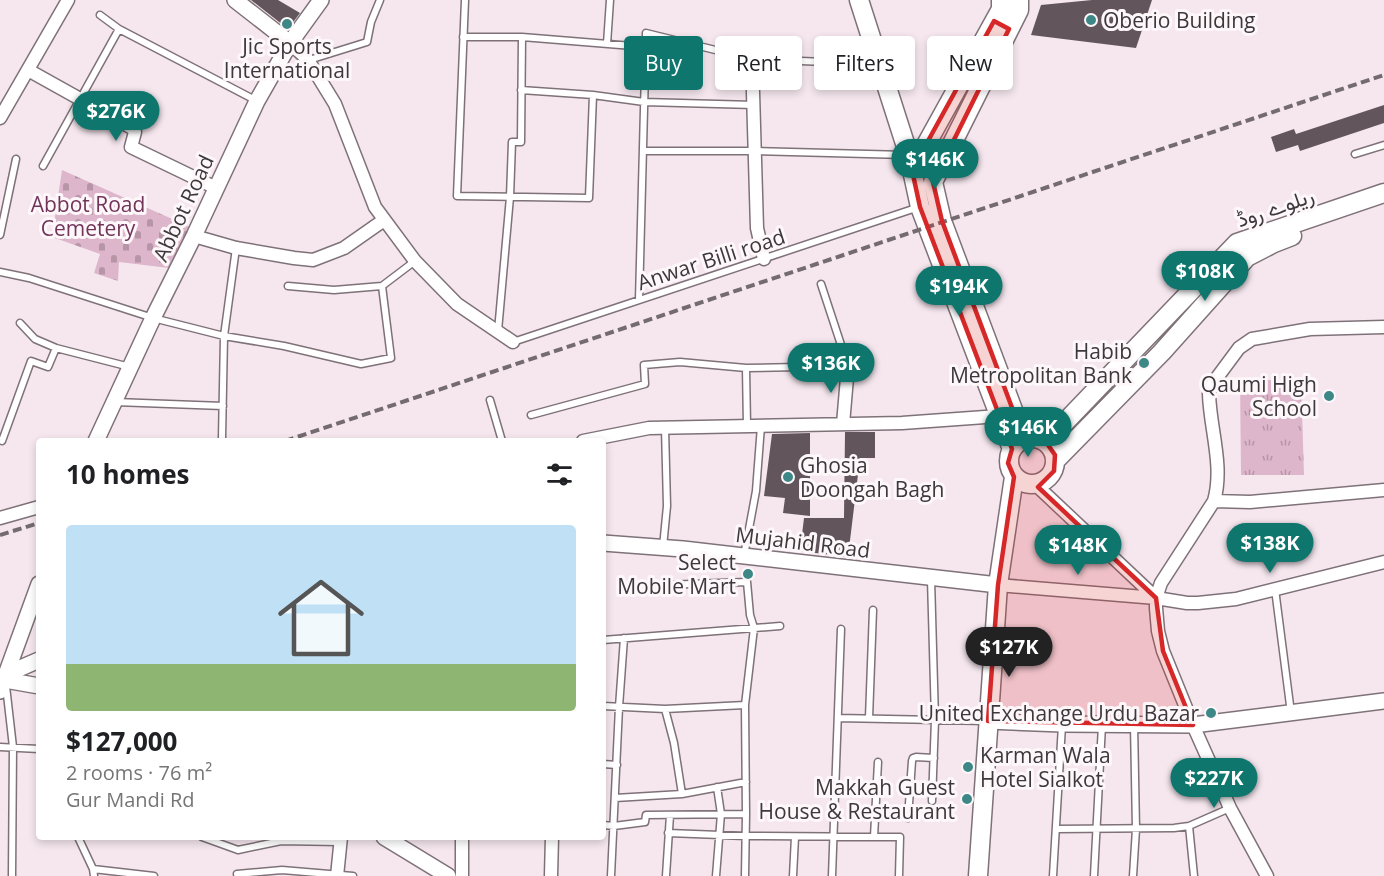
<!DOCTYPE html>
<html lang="en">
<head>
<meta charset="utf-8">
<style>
	body { margin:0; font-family:"Open Sans",Vazirmatn,sans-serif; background:#f2f2f2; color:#202124; height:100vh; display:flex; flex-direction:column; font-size:22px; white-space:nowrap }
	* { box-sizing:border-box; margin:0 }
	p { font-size:20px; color:#757577 }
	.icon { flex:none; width:33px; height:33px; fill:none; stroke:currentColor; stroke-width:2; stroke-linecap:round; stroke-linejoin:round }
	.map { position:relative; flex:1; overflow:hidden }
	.drawer { position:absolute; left:36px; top:438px; width:570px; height:402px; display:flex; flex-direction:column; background:#fff; border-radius:6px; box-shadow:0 3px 9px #0003 }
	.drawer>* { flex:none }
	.guide { position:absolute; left:624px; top:36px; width:570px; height:54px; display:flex; gap:12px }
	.price { position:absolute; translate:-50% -51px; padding:0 14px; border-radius:21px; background:#0f766e; color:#fff; font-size:20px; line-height:39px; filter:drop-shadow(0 2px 3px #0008) }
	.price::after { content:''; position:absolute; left:50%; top:36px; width:18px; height:14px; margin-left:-9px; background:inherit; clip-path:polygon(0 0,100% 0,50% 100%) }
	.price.on { background:#222; color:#fff }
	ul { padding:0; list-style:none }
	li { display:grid; align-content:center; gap:12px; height:318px; padding:0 30px }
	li+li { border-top:2px solid #e0e0e0 }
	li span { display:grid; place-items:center; height:186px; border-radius:6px; color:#555 }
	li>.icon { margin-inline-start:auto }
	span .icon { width:108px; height:108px; fill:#fffc; stroke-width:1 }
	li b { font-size:26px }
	h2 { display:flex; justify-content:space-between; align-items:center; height:72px; padding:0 30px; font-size:26px }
	.pill { padding:0 21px; border-radius:6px; background:#fff; box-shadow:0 3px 9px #0003; font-size:21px; line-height:54px }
	.pill.on { background:#0f766e; color:#fff }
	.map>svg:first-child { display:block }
	.cemetery { fill:url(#cemetery-stones) }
	.park { fill:url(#park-tufts) }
	.building { fill:#62565c }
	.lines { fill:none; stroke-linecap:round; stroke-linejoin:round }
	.service-casing { stroke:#7e7178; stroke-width:9 }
	.minor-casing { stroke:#7e7178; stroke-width:15 }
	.tertiary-casing { stroke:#7e7178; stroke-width:18 }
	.secondary-casing { stroke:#7e7178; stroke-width:21 }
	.service { stroke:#fff; stroke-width:6 }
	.minor { stroke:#fff; stroke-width:12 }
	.tertiary { stroke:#fff; stroke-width:15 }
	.secondary { stroke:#fff; stroke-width:18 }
	.rail { stroke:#736b6f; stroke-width:4; stroke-dasharray:9 4.5; stroke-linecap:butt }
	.marked { fill:#d62828; fill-opacity:0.2; stroke:#d62828; stroke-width:4.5; stroke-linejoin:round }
	.poi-dot { fill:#3e8787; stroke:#fdf7fa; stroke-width:2 }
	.labels { text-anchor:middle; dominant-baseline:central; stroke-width:6; stroke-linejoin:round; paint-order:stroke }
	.poi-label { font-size:21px; fill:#3d383b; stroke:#fdf7fa; text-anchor:end }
	.park-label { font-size:21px; fill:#723559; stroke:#fdf7fa }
	.street-label { font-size:21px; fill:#3d383b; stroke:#fdf7fa }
</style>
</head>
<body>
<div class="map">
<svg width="1384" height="876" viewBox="0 0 1384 876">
	<defs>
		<pattern id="cemetery-stones" width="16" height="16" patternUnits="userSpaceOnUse" patternTransform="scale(1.5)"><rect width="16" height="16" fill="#deb6cb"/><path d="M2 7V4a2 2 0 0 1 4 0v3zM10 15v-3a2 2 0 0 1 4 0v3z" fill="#b595a6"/></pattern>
		<pattern id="park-tufts" width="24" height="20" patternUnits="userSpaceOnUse" patternTransform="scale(1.5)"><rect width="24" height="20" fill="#deb6cb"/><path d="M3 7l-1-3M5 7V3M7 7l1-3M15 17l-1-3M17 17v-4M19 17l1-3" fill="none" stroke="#b595a6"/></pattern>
	</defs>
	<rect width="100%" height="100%" fill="#f6e7ef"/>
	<path class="cemetery" d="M62,170l135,60 -20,39 -58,-7 -1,19 -24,-8 6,-19 -48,-17z"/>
	<path class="park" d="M1240,380h61l3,95h-63z"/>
	<path class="building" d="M251,0h27l22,13 -12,16z
		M1092,0h60l-16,48 -105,-13 10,-30z
		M1384,105v18l-84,28 -2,-6 -22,7 -5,-15 23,-8 2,5z
		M845,432h30v26h-15l-12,99 -48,-6 4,-33h40z
		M810,433v83l-27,-3 2,-15 -21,-2 8,-62z"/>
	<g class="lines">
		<g class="service-casing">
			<path id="service" d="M465,0l-8,196 132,2 4,-103
				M100,15l19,14 138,72
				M463,37h59l123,10
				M607,44l3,-44
				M309,60l58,-18 4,-20 9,-22
				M521,90l72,5 51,7 110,3
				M643,151h112l151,4
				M1355,154l29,-9
				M43,166l76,-137
				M0,235l16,-76
				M0,272l29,6 124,40 71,18 60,10 77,18 30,-6 -9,-72
				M288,286l46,4 48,-4 33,-25
				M639,300l7,-267 106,26 126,5
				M20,323l15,16 21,9 74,19
				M498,331l12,-134 2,-55h9l1,-105
				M513,342l406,-135
				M746,368l1,58
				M490,400l12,41
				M115,402l108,4
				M531,415l114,-31 -1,-19 36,-3 66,6 102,-2 -27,-82
				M222,438l2,-102 12,-88
				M0,440l2,1 29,-80 17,6 8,-19
				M663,547l4,-41 -2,-78
				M744,556l12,-65 5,-65
				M931,579l4,141 -3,81
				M664,585l83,-3 3,33 4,13 -9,77 1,109 -1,62
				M1275,589l16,124
				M603,640l177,-14
				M6,686l7,61 -1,129
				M603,706l62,3 80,-4
				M665,709l9,34 8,51
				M838,718l149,3
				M869,718l4,-108
				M0,747l39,2
				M603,764l14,1
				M615,798l67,-4 64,-12
				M908,818l4,-57 1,-3 3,-1 18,1
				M603,825l11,1 31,-4 1,-7 100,-1
				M1189,826l5,50
				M1056,829l118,-1 15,-2 41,-18
				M668,833l78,3 154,1 -1,39
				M78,837l15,32 1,7
				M202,837l36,13 43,-9 59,1
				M874,837l4,-75
				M93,869l61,7
				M237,874l45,-4 71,6
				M611,876l8,-169 5,-69
				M666,876l4,-61
				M716,876l5,-62 -4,-27
				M793,876l2,-39
				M832,876l9,-247
				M1053,876l9,-151
				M1094,876l8,-151
				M1133,876l3,-47 -2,-105"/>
		</g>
		<g class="minor-casing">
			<path id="minor" d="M290,43l18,17 27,44 40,103 40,54 42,43 56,38
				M752,59l5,169 7,31
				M28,70l104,58 3,4 -4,15 85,41
				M0,118l68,-118
				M194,236l42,12 58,10 19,2 31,-12 40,-28
				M843,424l5,-58
				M583,441l66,-13 253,-5 97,-7
				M1036,485l120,113
				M1214,501l36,1 134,-12
				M0,518l39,-11
				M998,585l158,13 31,5h11l38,-4 148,-37
				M462,837v39
				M337,876l4,-39
				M551,876l1,-39
				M1267,876l-37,-68 -37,-83 -30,-74 -5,-20 -2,-23v-10l5,-15 53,-82c10,-35 -4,-72 -5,-107l4,-11 26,-35 13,-9 58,-10 74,-2"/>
		</g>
		<g class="tertiary-casing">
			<path id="tertiary" d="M235,0l55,43
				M96,441l57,-123 41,-82 63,-135 33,-58 31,-43
				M603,543l80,6 315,36
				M5,679l11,-9 23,-10
				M5,680l34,6
				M0,691l39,-107
				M988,721l74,3 131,1 191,-24
				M384,837l64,39"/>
		</g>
		<g class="secondary-casing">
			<path id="secondary" d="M859,0l50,156 11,51 92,242
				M1019,0v10l-86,172 9,39 82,218
				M912,170l89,-161v-9
				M1009 461a23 23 0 1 1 46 0a23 23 0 1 1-46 0Z
				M1046,442l191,-199 147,-50
				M1055,461l107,-109 85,-95 27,-14 18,-7
				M978,876l20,-291 16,-108"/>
		</g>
		<use href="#service" class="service"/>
		<use href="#minor" class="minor"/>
		<use href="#tertiary" class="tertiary"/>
		<use href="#secondary" class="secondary"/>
		<path class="rail" d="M285,441l1099,-366
			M0,535l39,-12"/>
	</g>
	<path class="marked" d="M994,21l15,8 -76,153 9,39 81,216 23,5 9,13 -1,16 -16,16 118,111 7,53 30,74 -205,-4 10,-136 16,-108 -6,-14 4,-14 -92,-242 -8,-37z"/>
	<g class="poi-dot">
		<circle cx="1091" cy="20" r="6"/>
		<circle cx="287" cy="24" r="6"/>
		<circle cx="1144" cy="363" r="6"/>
		<circle cx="1329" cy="396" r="6"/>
		<circle cx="788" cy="477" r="6"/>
		<circle cx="748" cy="574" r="6"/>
		<circle cx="1211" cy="713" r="6"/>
		<circle cx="968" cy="767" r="6"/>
		<circle cx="967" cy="799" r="6"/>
	</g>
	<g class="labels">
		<g class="poi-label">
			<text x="1103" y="20" text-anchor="start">Oberio Building</text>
			<text x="287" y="46" text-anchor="middle">Jic Sports<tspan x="287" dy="24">International</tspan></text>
			<text x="1132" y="351">Habib<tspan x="1132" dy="24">Metropolitan Bank</tspan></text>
			<text x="1317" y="384">Qaumi High<tspan x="1317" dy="24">School</tspan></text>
			<text x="800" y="465" text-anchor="start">Ghosia<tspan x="800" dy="24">Doongah Bagh</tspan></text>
			<text x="736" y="562">Select<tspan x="736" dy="24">Mobile Mart</tspan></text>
			<text x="1199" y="713">United Exchange Urdu Bazar</text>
			<text x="980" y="755" text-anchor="start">Karman Wala<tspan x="980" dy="24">Hotel Sialkot</tspan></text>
			<text x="955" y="787">Makkah Guest<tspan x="955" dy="24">House &amp; Restaurant</tspan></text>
		</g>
		<g class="park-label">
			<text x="88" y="204">Abbot Road<tspan x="88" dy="24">Cemetery</tspan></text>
		</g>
		<g class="street-label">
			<text transform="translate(1275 207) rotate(-19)">ریلوے روڈ</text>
			<text transform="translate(183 208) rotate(-65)">Abbot Road</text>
			<text transform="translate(711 259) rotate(-18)">Anwar Billi road</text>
			<text transform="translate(803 542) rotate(7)">Mujahid Road</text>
		</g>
	</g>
</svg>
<b class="price" style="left:116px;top:142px">$276K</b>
<b class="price" style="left:935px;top:190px">$146K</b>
<b class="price" style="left:1205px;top:302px">$108K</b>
<b class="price" style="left:959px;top:317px">$194K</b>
<b class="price" style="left:831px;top:394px">$136K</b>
<b class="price" style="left:1028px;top:458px">$146K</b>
<b class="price" style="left:1270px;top:574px">$138K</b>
<b class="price" style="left:1078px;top:576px">$148K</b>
<b class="price on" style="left:1009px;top:678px">$127K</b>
<b class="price" style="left:1214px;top:809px">$227K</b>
<div class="guide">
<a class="pill on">Buy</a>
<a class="pill">Rent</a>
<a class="pill">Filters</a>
<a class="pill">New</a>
</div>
<section class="drawer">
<h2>10 homes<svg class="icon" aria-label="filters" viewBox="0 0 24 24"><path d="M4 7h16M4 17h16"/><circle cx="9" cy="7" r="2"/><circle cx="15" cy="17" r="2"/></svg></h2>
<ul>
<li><span style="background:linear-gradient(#bfe0f5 75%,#8fb573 0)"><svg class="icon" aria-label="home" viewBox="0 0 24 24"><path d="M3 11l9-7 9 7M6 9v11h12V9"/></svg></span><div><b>$127,000</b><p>2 rooms · 76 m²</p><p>Gur Mandi Rd</p></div></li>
</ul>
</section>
</div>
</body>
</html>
